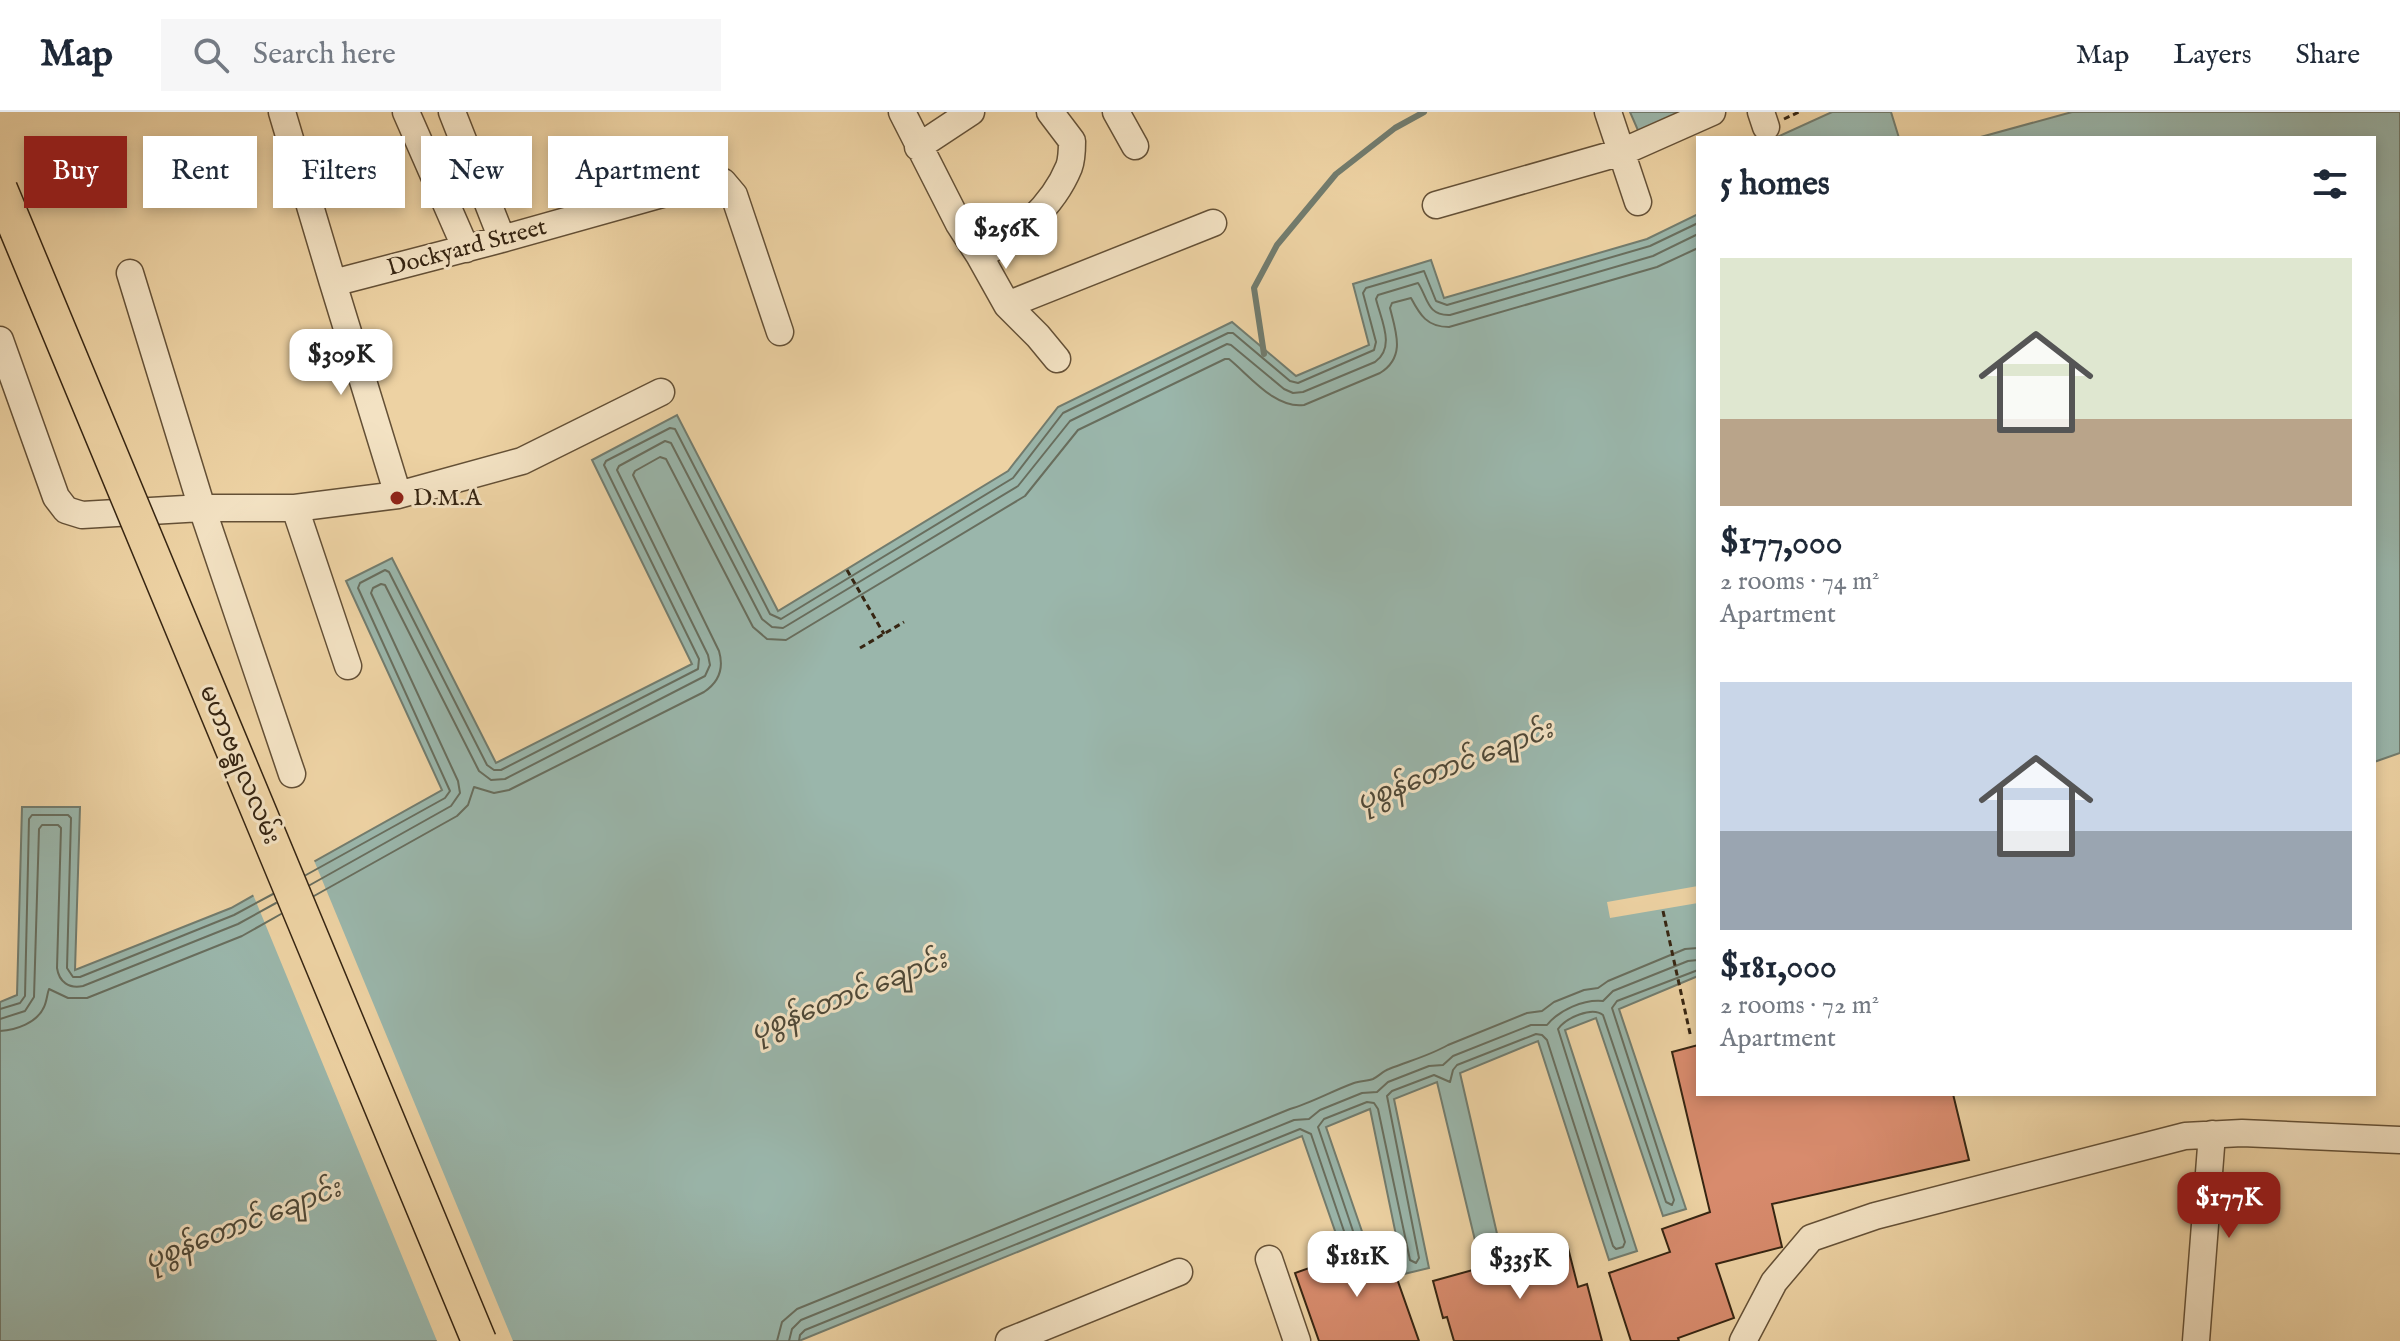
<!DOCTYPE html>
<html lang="en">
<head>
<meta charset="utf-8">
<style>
	body { margin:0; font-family:"IM FELL English","Noto Sans Myanmar",serif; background:#f6f6f7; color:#1f2937; height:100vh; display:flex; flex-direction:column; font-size:30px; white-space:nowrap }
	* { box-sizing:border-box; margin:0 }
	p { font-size:26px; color:#747a83 }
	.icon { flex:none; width:44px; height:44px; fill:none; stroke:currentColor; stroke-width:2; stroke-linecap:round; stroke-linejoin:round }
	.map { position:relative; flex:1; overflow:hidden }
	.details { position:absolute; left:1696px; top:24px; width:680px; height:960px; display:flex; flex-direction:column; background:#fff; border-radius:0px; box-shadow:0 4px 12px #0003 }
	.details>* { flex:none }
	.hud { position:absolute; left:24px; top:24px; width:760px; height:72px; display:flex; gap:16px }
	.price { position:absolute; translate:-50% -68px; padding:0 18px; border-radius:16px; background:#fff; color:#222; font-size:26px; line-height:52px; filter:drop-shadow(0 2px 4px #0008) }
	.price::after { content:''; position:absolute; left:50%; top:48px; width:24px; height:18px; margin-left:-12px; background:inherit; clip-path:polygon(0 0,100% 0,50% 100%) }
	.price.selected { background:#8f2418; color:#fff }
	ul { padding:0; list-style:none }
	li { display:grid; align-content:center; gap:16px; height:424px; padding:0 24px }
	li span { display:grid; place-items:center; height:248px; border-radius:0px; color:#555 }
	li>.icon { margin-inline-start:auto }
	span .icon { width:144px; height:144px; fill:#fffc; stroke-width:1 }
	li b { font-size:34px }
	h2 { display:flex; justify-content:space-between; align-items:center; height:96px; padding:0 24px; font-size:34px }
	.chip { padding:0 28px; border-radius:0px; background:#fff; box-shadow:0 4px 12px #0003; font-size:28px; line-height:72px }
	.chip.selected { background:#8f2418; color:#fff }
	header { display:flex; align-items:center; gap:48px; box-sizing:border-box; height:112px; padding:0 40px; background:#fff; border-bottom:2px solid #e0e1e3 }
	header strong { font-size:38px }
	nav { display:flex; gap:44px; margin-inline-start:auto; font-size:28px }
	.search { width:560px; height:72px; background:#f6f6f7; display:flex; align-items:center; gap:20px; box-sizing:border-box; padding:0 28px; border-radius:0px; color:#747a83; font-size:30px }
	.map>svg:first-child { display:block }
	.water { fill:#9ab6ab; stroke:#727c6e; stroke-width:2 }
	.pier { fill:#edd2a3 }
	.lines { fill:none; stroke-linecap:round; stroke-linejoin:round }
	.shore { stroke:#686e5e; stroke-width:2 }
	.stream { stroke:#727c6e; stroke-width:6 }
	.building { fill:#d88b6d; stroke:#362512; stroke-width:2 }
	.minor-casing { stroke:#645036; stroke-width:29 }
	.path { stroke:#362512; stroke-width:3; stroke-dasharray:6 4; stroke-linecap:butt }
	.minor { stroke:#f3e2c3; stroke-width:26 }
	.major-bridge-casing { stroke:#362512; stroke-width:37; stroke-linecap:butt }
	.major-bridge { stroke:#edd2a3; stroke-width:34 }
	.poi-dot { fill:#8f2418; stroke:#f3e2c3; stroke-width:3 }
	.labels { text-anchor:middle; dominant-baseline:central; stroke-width:6; stroke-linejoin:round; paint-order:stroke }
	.street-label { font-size:24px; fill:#362512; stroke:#f3e2c3 }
	.poi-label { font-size:24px; fill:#362512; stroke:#f3e2c3; text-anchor:start }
	.water-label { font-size:26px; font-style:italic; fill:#4f4938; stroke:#f3e2c3 }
</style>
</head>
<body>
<header>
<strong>Map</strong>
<div class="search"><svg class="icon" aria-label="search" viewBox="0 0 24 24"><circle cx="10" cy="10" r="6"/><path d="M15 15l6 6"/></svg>Search here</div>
<nav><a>Map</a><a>Layers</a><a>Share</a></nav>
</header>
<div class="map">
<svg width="2400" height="1229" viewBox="0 0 2400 1229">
	<rect width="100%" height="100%" fill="#edd2a3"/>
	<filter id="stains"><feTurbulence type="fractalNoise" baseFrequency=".0025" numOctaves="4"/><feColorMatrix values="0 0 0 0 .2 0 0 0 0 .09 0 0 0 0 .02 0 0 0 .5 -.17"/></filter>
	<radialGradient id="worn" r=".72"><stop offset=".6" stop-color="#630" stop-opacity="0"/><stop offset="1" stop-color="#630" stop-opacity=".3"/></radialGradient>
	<path class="water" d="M1630,0h64l-54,23z
		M1832,0h59l8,26h-124z
		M2072,0h328v641l-26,9v-624h-397z
		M1698,102v762l-79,33 67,200 -23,7 -67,-198 -31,12 72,221 -28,9 -71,-219 -78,32 41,178 -22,6 -42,-175 -43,17 35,169 -25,6 -34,-165 -44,18 40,116 -24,8 -40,-115 -503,205h-799v-339l17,-7 5,-188h58l-5,163 156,-62 211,-118 -96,-209 46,-23 104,205 196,-99 -100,-204 85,-45 101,196 230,-140 50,-64 174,-85 64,54 73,-31 -16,-61 78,-24 13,38 203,-59z"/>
	<path class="pier" d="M313,746l200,483h-76l-185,-449z
		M1698,774v17l-88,15 -3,-16z"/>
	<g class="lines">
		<path class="shore" d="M306,763l139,-77 5,-7 -92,-203 2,-5 25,-13 4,2 98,193 7,5h7l197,-101 1,-10 -95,-194 2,-4 64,-33 5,1 95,185 11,5 232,-141 50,-65 165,-80h5l57,48 8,2 76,-33 2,-8 -13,-49 3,-5 58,-17 12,30 11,4 203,-59 48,-23
			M310,773l141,-79 9,-13 -2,-12 -87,-188 2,-5 8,-4 4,1 94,186 12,9 14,-1 200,-103 5,-11 -2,-10 -91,-185 2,-4 46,-25 6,2 91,176 10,8 11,1 235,-142 52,-65 157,-77 4,1 53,44 9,4 10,-1 72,-30c21,-15 6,-42 1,-63l2,-4 40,-12c10,15 9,33 32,32l203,-59 45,-22
			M314,784l143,-80 11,-11 6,-18 20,6 15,-3 195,-98c15,-10 20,-24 15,-41l-86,-176 2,-4 25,-14 6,2 87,168 14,12 19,1 239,-144 53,-66 147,-71h4c21,17 46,50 75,46l76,-32c26,-16 16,-41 10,-65l2,-5 19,-5c9,17 16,29 38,29l208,-60 41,-19
			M0,897l20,-6 5,-7 4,-177 3,-4h36l3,3 -4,150 6,9h7l154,-62 39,-21
			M0,907l25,-8 9,-14 5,-168 3,-4h16l3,3 -4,140c2,14 12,21 26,18l155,-62 38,-21
			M0,919c16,-1 37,-8 44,-24 3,-6 3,-13 5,-18l19,9h19l155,-62 39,-22
			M777,1229l5,-19 15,-13 493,-200c21,-6 42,-18 64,-26 6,-2 14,-2 19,-4 6,-3 10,-8 16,-10 20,-8 42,-14 59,-24l79,-32 15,-2 12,-9 30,-12 14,-2 10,-7 77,-32 13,-1
			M789,1229l3,-12 9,-9 493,-200 15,-1 11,-9 42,-17 15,-1 11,-10 41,-16 14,-1 10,-9 78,-31h16c12,-15 37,-26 56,-24l10,-10 75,-30 10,-1
			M799,1229l1,-6 5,-5 495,-201 11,5 35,103 6,2 2,-5 -36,-107 6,-8 43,-17 7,1 4,6 32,151 6,3 3,-5 -32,-162 5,-5 42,-16 16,7 3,-12 4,-5 79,-31 6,1 5,5 66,206 3,3 7,-2 2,-5 -67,-213c8,-11 34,-23 45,-14l63,187 6,3 2,-5 -62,-192 5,-7 81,-31"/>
		<path class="stream" d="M1264,242l-10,-66 23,-43 59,-71 59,-46 29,-16"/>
	</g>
	<path class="building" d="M1698,933v49h255l16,66 -197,44 10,43 -66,17 18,54 -56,20 1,3h-48l-22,-68 61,-21 -8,-23 48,-17 -38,-160z
		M1384,1130l35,99h-100l-24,-68z
		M1567,1132l11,43 9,-3 15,57h-148l-7,-24 -4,1 -10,-37z"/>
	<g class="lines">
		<g class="minor-casing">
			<path id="minor" d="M282,0l51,171 169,-44 203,-57h18l11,13 46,137
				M406,0l60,137
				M452,0l50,127
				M902,0l57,112 20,31c37,-16 74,-49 90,-88 3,-8 3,-18 3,-26l-22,-29
				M1116,0l19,34
				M1608,0l30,90
				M1761,0l5,15
				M918,35l53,-35
				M1436,93l186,-53 90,-40
				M979,143l28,50 31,31 19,23
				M130,161l72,235 90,266
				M333,171l65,212
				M1007,193l206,-82
				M0,228l56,157 10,13 16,5 120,-7h93l103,-13 124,-34 139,-69
				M295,396l53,158
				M1269,1147l28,82
				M1009,1229l170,-69
				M1743,1229l31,-59 37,-44 64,-22 310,-80 57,-3 158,7
				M2196,1229l16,-207"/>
		</g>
		<path class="path" d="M1784,7l15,-7
			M847,458l37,64
			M860,536l44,-26
			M1663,799l28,127"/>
		<use href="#minor" class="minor"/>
		<g class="major-bridge-casing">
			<path id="major-bridge" d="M0,77l479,1152"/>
		</g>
		<use href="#major-bridge" class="major-bridge"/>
	</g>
	<circle class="poi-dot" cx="397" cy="386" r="8"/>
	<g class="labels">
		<g class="street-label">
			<text transform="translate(467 136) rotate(-15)">Dockyard Street</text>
			<text transform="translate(239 653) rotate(67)">မဟာဗန္ဓုလလမ်း</text>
		</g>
		<g class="poi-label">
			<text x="413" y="386">D.M.A</text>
		</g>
		<g class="water-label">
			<text transform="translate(1455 654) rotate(-21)">ပုစွန်တောင် ချောင်း</text>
			<text transform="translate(849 884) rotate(-21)">ပုစွန်တောင် ချောင်း</text>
			<text transform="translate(243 1113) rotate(-21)">ပုစွန်တောင် ချောင်း</text>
		</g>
	</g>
	<rect width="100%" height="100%" filter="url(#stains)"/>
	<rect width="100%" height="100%" fill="url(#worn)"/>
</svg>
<b class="price" style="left:1006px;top:159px">$256K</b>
<b class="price" style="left:341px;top:285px">$309K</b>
<b class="price selected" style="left:2229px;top:1128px">$177K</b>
<b class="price" style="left:1357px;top:1187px">$181K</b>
<b class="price" style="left:1520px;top:1189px">$335K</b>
<div class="hud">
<a class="chip selected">Buy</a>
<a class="chip">Rent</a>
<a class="chip">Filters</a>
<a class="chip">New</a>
<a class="chip">Apartment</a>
</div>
<section class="details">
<h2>5 homes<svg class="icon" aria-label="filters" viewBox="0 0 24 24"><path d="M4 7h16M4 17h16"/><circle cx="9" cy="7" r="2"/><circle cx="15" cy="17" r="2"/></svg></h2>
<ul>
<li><span style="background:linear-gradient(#dfe7d0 65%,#b9a48a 0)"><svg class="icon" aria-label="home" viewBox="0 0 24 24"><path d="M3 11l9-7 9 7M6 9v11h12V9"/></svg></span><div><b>$177,000</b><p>2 rooms · 74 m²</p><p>Apartment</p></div></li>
<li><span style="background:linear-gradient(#c9d6e8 60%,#9aa5b1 0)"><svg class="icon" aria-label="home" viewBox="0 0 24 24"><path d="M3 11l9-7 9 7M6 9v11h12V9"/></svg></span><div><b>$181,000</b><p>2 rooms · 72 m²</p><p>Apartment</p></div></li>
</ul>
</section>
</div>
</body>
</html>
